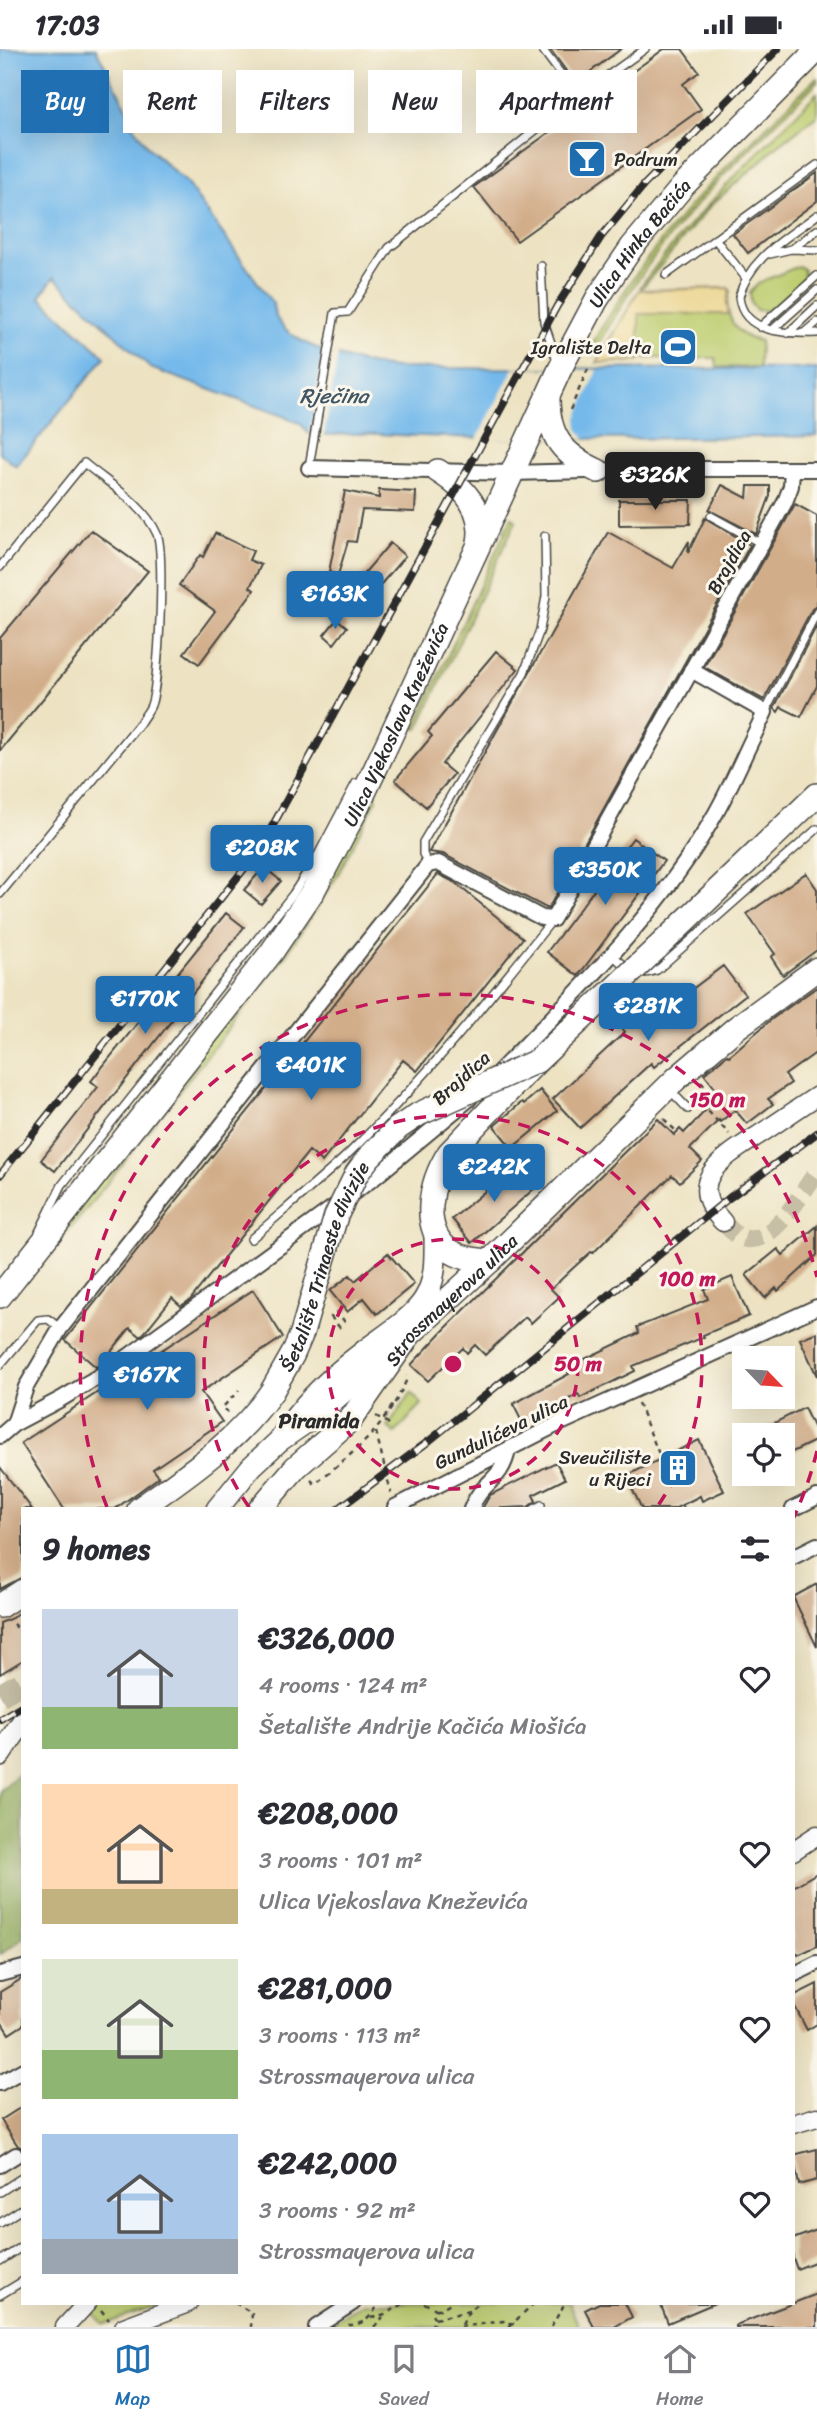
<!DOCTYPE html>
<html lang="en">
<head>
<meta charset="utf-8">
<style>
	body { margin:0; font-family:Sriracha,sans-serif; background:#f2f2f3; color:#2b2b33; height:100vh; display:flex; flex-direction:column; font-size:26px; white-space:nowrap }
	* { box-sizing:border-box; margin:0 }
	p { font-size:23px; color:#7c7c81 }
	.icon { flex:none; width:38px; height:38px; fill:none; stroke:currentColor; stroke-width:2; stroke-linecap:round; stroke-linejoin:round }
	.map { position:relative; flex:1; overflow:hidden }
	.drawer { position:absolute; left:21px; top:1458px; width:774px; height:798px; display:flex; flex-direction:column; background:#fff; border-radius:0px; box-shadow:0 7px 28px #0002 }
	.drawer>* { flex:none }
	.top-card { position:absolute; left:21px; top:21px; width:775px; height:63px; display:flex; gap:14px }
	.needle { width:46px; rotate:115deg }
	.controls { position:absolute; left:732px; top:1297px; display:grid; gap:14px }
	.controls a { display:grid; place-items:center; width:63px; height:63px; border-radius:0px; background:#fff; box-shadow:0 7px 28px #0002; font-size:35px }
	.price { position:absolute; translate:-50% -60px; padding:0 16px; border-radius:7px; background:#1f6fb2; color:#fff; font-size:23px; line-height:46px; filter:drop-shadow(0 2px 4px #0008) }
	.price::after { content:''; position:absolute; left:50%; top:42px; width:21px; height:16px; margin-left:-10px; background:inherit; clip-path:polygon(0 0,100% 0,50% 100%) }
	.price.active { background:#222; color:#fff }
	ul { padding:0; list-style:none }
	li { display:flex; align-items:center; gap:21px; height:175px; padding:0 21px }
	li span { display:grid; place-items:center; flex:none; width:196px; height:140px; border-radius:0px; color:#555 }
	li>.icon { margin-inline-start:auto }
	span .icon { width:84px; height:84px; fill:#fffc; stroke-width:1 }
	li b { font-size:30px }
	h2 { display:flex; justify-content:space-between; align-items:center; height:84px; padding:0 21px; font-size:30px }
	.chip { padding:0 24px; border-radius:0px; background:#fff; box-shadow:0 7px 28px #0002; font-size:24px; line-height:63px }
	.chip.active { background:#1f6fb2; color:#fff }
	.status { display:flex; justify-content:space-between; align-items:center; height:49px; padding:0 35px; background:#fff; direction:ltr }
	.status svg { height:19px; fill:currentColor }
	.tabs { display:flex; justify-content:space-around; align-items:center; height:98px; border-top:2px solid #e1e1e2; background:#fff; font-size:19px; color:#7c7c81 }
	.tabs a { display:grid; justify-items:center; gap:4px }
	.tabs .active { color:#1f6fb2 }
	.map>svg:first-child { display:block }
	.green { fill:#bdcd70; stroke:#747c4e; stroke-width:2 }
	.forest { fill:#96b062; stroke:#606e46; stroke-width:2 }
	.sand { fill:#eeda9e; stroke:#8c8264; stroke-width:2 }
	.water { fill:#75b9eb; stroke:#50728b; stroke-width:2 }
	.pier { fill:#ede3c3 }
	.building { fill:#d2ad8a }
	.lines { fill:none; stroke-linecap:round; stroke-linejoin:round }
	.tertiary-tunnel { stroke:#c6bea5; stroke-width:18; stroke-dasharray:18 9; stroke-linecap:butt }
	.primary-tunnel { stroke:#c6bea5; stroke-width:23; stroke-dasharray:23 11; stroke-linecap:butt }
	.service-casing { stroke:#484742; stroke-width:10 }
	.minor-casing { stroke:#484742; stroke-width:18 }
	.tertiary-casing { stroke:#484742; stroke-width:21 }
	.secondary-casing { stroke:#484742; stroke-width:24 }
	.primary-casing { stroke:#484742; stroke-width:26 }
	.path { stroke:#484742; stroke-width:2.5; stroke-dasharray:5 5; stroke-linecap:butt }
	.service { stroke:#fff; stroke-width:7 }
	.minor { stroke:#fff; stroke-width:14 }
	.tertiary { stroke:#fff; stroke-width:18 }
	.secondary { stroke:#fff; stroke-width:21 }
	.primary { stroke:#fff; stroke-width:23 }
	.rail-casing { stroke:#2b2b2b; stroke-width:8 }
	.rail { stroke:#fbf7ec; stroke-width:5; stroke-dasharray:16; stroke-linecap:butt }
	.primary-bridge-casing { stroke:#484742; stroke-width:26; stroke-linecap:butt }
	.primary-bridge { stroke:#fff; stroke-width:23 }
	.ring { fill:none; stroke:#c2185b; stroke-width:3.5; stroke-dasharray:12 9 }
	.labels { text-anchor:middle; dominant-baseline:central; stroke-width:6; stroke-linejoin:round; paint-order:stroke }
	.poi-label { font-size:19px; fill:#2b2b2b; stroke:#fbf7ec; text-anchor:end }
	.street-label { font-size:19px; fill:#2b2b2b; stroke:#fbf7ec }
	.water-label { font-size:21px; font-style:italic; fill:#415665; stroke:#fbf7ec }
	.neighbourhood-label { font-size:21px; font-weight:bold; fill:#2b2b2b; stroke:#fbf7ec }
	.centre { fill:#c2185b; stroke:#fbf7ec; stroke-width:3.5 }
	.ring-label { font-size:21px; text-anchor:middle; font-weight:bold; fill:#c2185b; stroke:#fbf7ec; stroke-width:6; stroke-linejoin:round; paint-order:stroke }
</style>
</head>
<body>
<div class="status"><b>17:03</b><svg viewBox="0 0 49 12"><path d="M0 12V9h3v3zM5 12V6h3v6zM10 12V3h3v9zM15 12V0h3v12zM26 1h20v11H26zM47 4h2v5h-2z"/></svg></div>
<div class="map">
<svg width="817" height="2278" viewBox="0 0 817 2278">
	<rect width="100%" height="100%" fill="#fbf7ec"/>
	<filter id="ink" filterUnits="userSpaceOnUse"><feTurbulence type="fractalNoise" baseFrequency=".0143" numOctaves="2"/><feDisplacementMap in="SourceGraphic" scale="14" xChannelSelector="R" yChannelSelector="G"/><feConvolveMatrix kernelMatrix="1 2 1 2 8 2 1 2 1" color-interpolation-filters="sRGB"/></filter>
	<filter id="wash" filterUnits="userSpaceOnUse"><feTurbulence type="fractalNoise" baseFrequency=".00686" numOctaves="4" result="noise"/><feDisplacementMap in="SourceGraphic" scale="28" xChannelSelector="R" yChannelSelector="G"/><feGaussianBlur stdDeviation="1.57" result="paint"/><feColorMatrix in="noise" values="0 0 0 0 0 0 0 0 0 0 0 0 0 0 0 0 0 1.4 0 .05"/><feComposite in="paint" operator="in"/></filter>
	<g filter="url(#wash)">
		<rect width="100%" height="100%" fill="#ede3c3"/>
		<path class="green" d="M817,28v5c-54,54 -112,107 -158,168 -25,33 -46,68 -66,105l-3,-1c2,-13 14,-30 22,-42 53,-91 131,-162 205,-235z
			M817,44v22l-45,35 -5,6 -57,50 -68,82 -2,-1c52,-71 115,-131 177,-194z
			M799,217l5,4 -1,11 -34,30 -13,-1 -5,-6 -1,-11 8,-10z
			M639,265h90c5,16 14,24 31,27l-1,27 -42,-1 -1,-9h-77z
			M512,468l4,4 -98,208h-4z
			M375,747l2,3 -41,79 -50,77 -201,256 -59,71 -1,-1z
			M411,1344l11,11 -27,29 -7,-6z
			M349,1352l3,3 -54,46 -26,26 -26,32 -6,1 42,-49z
			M101,2254h65l-62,21 -12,-12z
			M363,2254h206l10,24h-253z"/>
		<path class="forest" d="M23,1721v167l-23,18v-164z"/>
		<path class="sand" d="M728,239l2,2 -3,13 2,11h-90v47l-42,2 42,-73z"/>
		<path class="water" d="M0,0h96l34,65 -1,5 19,28 39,37 86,120c0,41 90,61 122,64l422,1v67c-146,2 -292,6 -439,-2 -23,-2 -46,3 -69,0l-9,-11 -17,-7 -133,-48 -96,-91 -14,20 65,60 -89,109 -16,-13z"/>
		<path class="pier" d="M324,301l14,5 -14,81 -15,-2z
			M514,319l84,2 -21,48 1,11 7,10h-108z"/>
		<g id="blocks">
			<path class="building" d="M550,0h71l-46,34z
				M664,0h18l17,23 -16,12 18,25 -184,132 -43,-54z
				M817,124v28l-69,52 -15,-19z
				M722,436l25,13 1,-12h22v10l-14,38 -47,-24z
				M379,441l37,2 -1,20 -53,-2 -6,32 -8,-1 -10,34 -9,-3 16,-81 34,7z
				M619,451h72l-1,24 -71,1z
				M795,455l22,12v90l-5,3 -48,91 -60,-33z
				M705,469l45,27 -202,364 -105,-55 -14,-2 179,-320 65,36 16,-27 -1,12z
				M91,481l57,41 -148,180v-113z
				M215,484l38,18 -4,9 12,5 -11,22 4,3 -55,74 -15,-11 31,-42 -36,-26 21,-30 3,2z
				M390,494l15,13 -41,48 -15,-13z
				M337,570l10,8 -13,17 -10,-9z
				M817,576v61l-16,31 -20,-10 -3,5 -4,-4z
				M496,602l22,18 -76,95 12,10 -28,33 -31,-27 37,-44 -4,-4z
				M633,789l31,23 -86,115 -31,-24z
				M264,818l17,14 -20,23 -17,-14z
				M806,824l11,16v61l-34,25 -12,-18 4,-3 -28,-40z
				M438,825l16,8 69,56 -106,133 -14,-11 -81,102 -13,-11 -119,149 -9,6 -9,-8 -28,35 -4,3 -10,-8 -29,36 -5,3 -31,-27z
				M226,864l18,14 -189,244 -14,-11 57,-73 -7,-6z
				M723,917l22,29 -91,72 -3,-4 -71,65 -27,-29 72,-67 -4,-5 47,-39 11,11z
				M817,938v65l-32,23 6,8 -23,16 5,5 -26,20 -12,-14 -15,12 -1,-2 -29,29 12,12 -22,21 -8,-7 -79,78 -2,-1 -19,17 -21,20 8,8 -28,26 -6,-6 -40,38 -10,-10 -8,8 -4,-5 -35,33 -17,-16 34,-36 213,-210 16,16 6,-6 4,4 24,-25 -7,-8 14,-12 -11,-14 23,-19 2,1 43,-37z
				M540,1041l17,21 -45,37 -18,-22 28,-24 2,2z
				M516,1116l19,23 -63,55 -20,-24z
				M817,1177v29l-39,36 -2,-3 -11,10 -19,-23 32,-26 5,6z
				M388,1204l26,31 -37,30 -13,-16 -17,14 -17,-21 20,-16 5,6z
				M732,1228l17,39 -46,19 1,2 -71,29 2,5 -55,27 -2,-4 -55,30 -10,-20 56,-30 -3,-6 73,-35 -2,-6 71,-28 -4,-10z
				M253,1241l30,47 -82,55 21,30 -69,47 6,8 -44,32h-51l-43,-66z
				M817,1283v44l-17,-37z
				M804,1359l13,27v5l-35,17v-22h-32z
				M699,1391l25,51 -22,10 -2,-5 -26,13h-32l-16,-33z
				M556,1413l9,17 -32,16 3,6 -8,6 -46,2 8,-14z
				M0,1418l32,42h-9v68l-23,12z
				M817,1535v63l-24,-50z
				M23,1559v52l-23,14v-51l12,-5z
				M817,1824v73l-19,9 -5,-7v-61z
				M23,1929v47l-14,9 -9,-14v-28z
				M817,1935v40l-10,6 -14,-27v-7z
				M23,2057v42l-5,-2 -17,-26z
				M817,2100v31l-18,5 -6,-30z
				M817,2181v31l-20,8 -4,-11v-19z
				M817,2245v33h-81v-2z
				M599,2254h26l7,14 -18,10h-20l-9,-17z
				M660,2254h55l-47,20z"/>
		</g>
	</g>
	<g filter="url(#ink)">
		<use href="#blocks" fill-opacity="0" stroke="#484742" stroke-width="2"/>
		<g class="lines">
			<path class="tertiary-tunnel" d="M723,1173c5,5 11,12 17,15 31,15 62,-46 77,-65"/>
			<path class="primary-tunnel" d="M0,1646l23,-13"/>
			<g class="service-casing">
				<path id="service" d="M542,0l36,48
					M817,166c-30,23 -68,43 -78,82 4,37 49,37 78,36
					M715,190l31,39
					M792,200l25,-19
					M770,205l21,-5 26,1
					M541,217l3,56 13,39
					M666,226l151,-110
					M760,278l57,-51
					M772,281l45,-40
					M788,284l29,-27
					M804,284l13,-11
					M309,418l26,-154 13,-1 41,-64 179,-144 77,-55
					M711,467l51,28
					M0,518l84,-104c25,21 60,41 73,71 8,18 2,151 -6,171 -2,6 -8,12 -11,18l-140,171
					M765,663l52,-100
					M428,816l-5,-11v-12l101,-169 16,-43 6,-34 -1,-60
					M613,906c14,14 23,23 44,15l160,-141
					M670,1041l18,19
					M39,1183l23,-47 231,-291 26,-41 37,-70
					M251,1190c32,-28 66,-56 97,-85 75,-73 140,-153 205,-235
					M0,1316l38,-45 10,-1 12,9
					M534,1460l7,-4
					M0,2143l23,-15
					M0,2174l23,-15
					M0,2212l23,-15
					M0,2246l23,-14"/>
			</g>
			<g class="minor-casing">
				<path id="minor" d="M309,419l203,5 149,-4h156
					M498,1024c78,-80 160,-158 215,-255 17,-29 30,-61 45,-91l7,-15 -74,-42
					M14,1375l12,-37 34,-58 368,-464 10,-2 104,55 11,1 232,-417 6,-16 1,-17
					M0,1387l14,-12 47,-25 50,-30 264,-192 95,-79
					M395,1458l159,-81 263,-119
					M471,1460c10,-28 31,-27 37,-59
					M793,1460l24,-12
					M793,1508l24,-12
					M0,1925l23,-6
					M793,1926l24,-12
					M0,2034l23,-13
					M0,2116l16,-10
					M316,2278l37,-24"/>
			</g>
			<g class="tertiary-casing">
				<path id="tertiary" d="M723,1173c-40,-41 0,-64 34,-86 20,-13 40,-27 60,-40
					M793,1802l24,-16
					M793,2075l24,-7
					M65,2278l22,-24
					M124,2278l64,-24"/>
			</g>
			<g class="secondary-casing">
				<path id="secondary" d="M279,1392c21,-35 51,-64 84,-89 19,-15 47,-31 61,-52 13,-20 11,-45 11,-68
					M217,1460l35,-43 27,-25 39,-27 78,-68
					M0,1706l23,-34"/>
			</g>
			<g class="primary-casing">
				<g id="primary">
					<path d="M548,349c0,39 15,57 50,73"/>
					<path d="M438,422c26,16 47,39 41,71"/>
					<path d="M656,900l161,-154"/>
					<path d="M490,1212c-13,-1 -26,-2 -38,-9 -34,-21 -21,-71 -3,-99l88,-92"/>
					<path id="s1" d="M0,1247l271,-343 42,-62 41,-77 33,-70 173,-375 37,-70 18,-27 17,-25 51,-61 134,-136"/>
					<path d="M139,1460c49,-35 99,-68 133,-118"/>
					<path id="s2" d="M260,1460l36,-42 55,-48 59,-85 80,-73 186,-182 60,-51 81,-59"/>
					<path d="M0,1557l23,-15"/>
				</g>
			</g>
			<path class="path" d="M570,361l18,-41
				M701,1033l6,7 -10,10 32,35
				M664,1070l13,13
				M340,1279l-9,-11 7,-5 8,12
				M638,1354l23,56
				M228,1363l-6,-4 17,-18
				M376,1367l7,4 11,-17
				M385,1372l7,5
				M376,1383l15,61
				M311,1431l4,4c43,-36 68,-52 92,-105l-1,-3
				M682,1455l2,5
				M13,1575l10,10
				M235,2254l17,10 -1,14
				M424,2254l12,6 -4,5 3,5 -4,8
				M436,2260h5l9,-6
				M101,2261l8,10
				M371,2269l14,-4 20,-11
				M435,2270l34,-8
				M348,2276c17,0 23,-8 31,-22
				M462,2276l7,-14 9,-8
				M374,2278l9,-10
				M420,2278h8
				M460,2278l43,-6 11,3
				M509,2278l25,-24
				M551,2278l14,-24"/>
			<use href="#service" class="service"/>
			<use href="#minor" class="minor"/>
			<use href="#tertiary" class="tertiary"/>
			<use href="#secondary" class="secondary"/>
			<use href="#primary" class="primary"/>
			<g class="rail-casing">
				<path id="rail" d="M0,1126l256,-321 11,-18 290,-530 44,-69 43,-52 134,-136
					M338,1460l91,-68 300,-243 88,-65
					M0,1670l23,-14"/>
			</g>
			<use href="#rail" class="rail"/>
			<g class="primary-bridge-casing">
				<g id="primary-bridge">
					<path id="s3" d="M272,1342l21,-37 9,-21 34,-117 21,-43 12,-16 29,-29 21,-14 118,-53 119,-112"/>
				</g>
			</g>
			<use href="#primary-bridge" class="primary-bridge"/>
		</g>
	</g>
	<g class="ring">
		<circle cx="453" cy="1315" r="125"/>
		<path d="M249 1458A249 249 0 1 1 657 1458"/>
		<path d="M817 1402A374 374 0 0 1 793 1470M107 1458A374 374 0 1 1 817 1228"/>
	</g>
	<defs>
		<g id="bar-square" transform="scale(2.0125)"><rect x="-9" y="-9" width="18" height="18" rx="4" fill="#1f6fb2" stroke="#fbf7ec"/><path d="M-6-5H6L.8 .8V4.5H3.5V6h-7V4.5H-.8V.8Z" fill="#fff"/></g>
		<g id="stadium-square" transform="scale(2.0125)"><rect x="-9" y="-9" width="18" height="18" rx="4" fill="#1f6fb2" stroke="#fbf7ec"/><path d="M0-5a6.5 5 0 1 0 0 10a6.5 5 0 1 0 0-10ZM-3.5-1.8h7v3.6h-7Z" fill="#fff"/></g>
		<g id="building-square" transform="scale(2.0125)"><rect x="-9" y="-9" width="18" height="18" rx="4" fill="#1f6fb2" stroke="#fbf7ec"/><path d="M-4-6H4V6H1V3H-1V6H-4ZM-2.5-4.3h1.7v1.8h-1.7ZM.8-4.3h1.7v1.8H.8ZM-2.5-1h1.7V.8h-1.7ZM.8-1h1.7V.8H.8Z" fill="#fff"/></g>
	</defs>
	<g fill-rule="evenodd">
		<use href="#bar-square" x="587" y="110"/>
		<use href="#stadium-square" x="678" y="298"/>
		<use href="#building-square" x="678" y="1419"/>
	</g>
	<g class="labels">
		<g class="poi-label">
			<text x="614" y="110" text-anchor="start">Podrum</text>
			<text x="651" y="298">Igralište Delta</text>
			<text x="651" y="1408">Sveučilište<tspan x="651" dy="22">u Rijeci</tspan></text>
		</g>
		<g class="street-label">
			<text stroke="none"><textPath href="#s1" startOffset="1239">Ulica Hinka Bačića</textPath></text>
			<text transform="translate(729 513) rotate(-61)">Brajdica</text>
			<text stroke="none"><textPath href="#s1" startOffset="698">Ulica Vjekoslava Kneževića</textPath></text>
			<text transform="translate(461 1029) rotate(-42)">Brajdica</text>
			<text stroke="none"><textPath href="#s3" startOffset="136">Šetalište Trinaeste divizije</textPath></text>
			<text stroke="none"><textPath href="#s2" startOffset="285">Strossmayerova ulica</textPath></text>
			<text transform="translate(501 1383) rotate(-26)">Gundulićeva ulica</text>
		</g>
		<g class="water-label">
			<text x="334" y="347">Rječina</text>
		</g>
		<g class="neighbourhood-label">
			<text x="319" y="1372">Piramida</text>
		</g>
	</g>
	<circle cx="453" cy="1315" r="10" class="centre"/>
	<g class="ring-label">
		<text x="717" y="1058">150 m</text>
		<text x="687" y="1237">100 m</text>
		<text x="578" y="1322">50 m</text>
	</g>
</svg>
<div class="controls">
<a><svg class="needle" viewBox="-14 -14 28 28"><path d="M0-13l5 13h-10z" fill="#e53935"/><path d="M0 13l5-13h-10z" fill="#7c7c81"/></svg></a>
<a><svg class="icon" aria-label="locate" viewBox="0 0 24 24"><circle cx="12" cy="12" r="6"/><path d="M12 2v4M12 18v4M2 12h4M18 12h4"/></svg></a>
</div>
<b class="price active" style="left:655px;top:463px">€326K</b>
<b class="price" style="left:335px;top:582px">€163K</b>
<b class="price" style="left:262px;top:836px">€208K</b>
<b class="price" style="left:605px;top:858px">€350K</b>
<b class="price" style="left:145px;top:987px">€170K</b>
<b class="price" style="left:648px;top:994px">€281K</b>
<b class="price" style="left:311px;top:1053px">€401K</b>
<b class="price" style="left:494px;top:1155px">€242K</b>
<b class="price" style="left:147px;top:1363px">€167K</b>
<div class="top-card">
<a class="chip active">Buy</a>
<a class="chip">Rent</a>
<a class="chip">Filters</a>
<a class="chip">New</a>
<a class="chip">Apartment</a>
</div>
<section class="drawer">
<h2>9 homes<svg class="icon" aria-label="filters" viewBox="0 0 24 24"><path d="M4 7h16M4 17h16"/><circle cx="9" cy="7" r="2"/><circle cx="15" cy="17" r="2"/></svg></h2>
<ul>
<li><span style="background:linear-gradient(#c9d6e8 70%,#8fb573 0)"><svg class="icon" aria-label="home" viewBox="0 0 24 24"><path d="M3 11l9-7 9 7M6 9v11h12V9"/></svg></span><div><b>€326,000</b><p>4 rooms · 124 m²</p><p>Šetalište Andrije Kačića Miošića</p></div><svg class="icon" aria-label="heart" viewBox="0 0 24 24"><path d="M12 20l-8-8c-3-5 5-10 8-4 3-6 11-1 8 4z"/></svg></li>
<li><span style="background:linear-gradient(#ffd9b3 75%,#c2b280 0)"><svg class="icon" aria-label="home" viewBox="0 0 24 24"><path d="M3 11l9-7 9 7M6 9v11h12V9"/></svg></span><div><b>€208,000</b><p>3 rooms · 101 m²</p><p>Ulica Vjekoslava Kneževića</p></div><svg class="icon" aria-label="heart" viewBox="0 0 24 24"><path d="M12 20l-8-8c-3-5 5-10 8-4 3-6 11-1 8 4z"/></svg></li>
<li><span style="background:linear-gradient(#dfe7d0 65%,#8fb573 0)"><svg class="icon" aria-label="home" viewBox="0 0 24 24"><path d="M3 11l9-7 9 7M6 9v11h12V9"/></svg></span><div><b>€281,000</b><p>3 rooms · 113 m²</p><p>Strossmayerova ulica</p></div><svg class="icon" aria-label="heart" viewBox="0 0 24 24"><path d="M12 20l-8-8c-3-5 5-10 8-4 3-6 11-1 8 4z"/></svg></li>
<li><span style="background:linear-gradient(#a9c7e8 75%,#9aa5b1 0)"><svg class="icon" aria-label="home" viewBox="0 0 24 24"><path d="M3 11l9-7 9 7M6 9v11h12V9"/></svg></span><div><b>€242,000</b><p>3 rooms · 92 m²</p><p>Strossmayerova ulica</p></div><svg class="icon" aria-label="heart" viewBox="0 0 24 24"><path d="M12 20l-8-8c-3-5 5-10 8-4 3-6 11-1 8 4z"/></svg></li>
</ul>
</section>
</div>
<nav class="tabs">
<a class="active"><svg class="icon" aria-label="map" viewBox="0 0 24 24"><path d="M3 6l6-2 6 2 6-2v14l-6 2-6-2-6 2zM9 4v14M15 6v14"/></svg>Map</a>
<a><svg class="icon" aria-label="saved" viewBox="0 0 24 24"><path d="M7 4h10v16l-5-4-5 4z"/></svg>Saved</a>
<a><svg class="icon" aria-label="home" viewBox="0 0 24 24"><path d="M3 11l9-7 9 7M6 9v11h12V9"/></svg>Home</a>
</nav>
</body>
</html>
